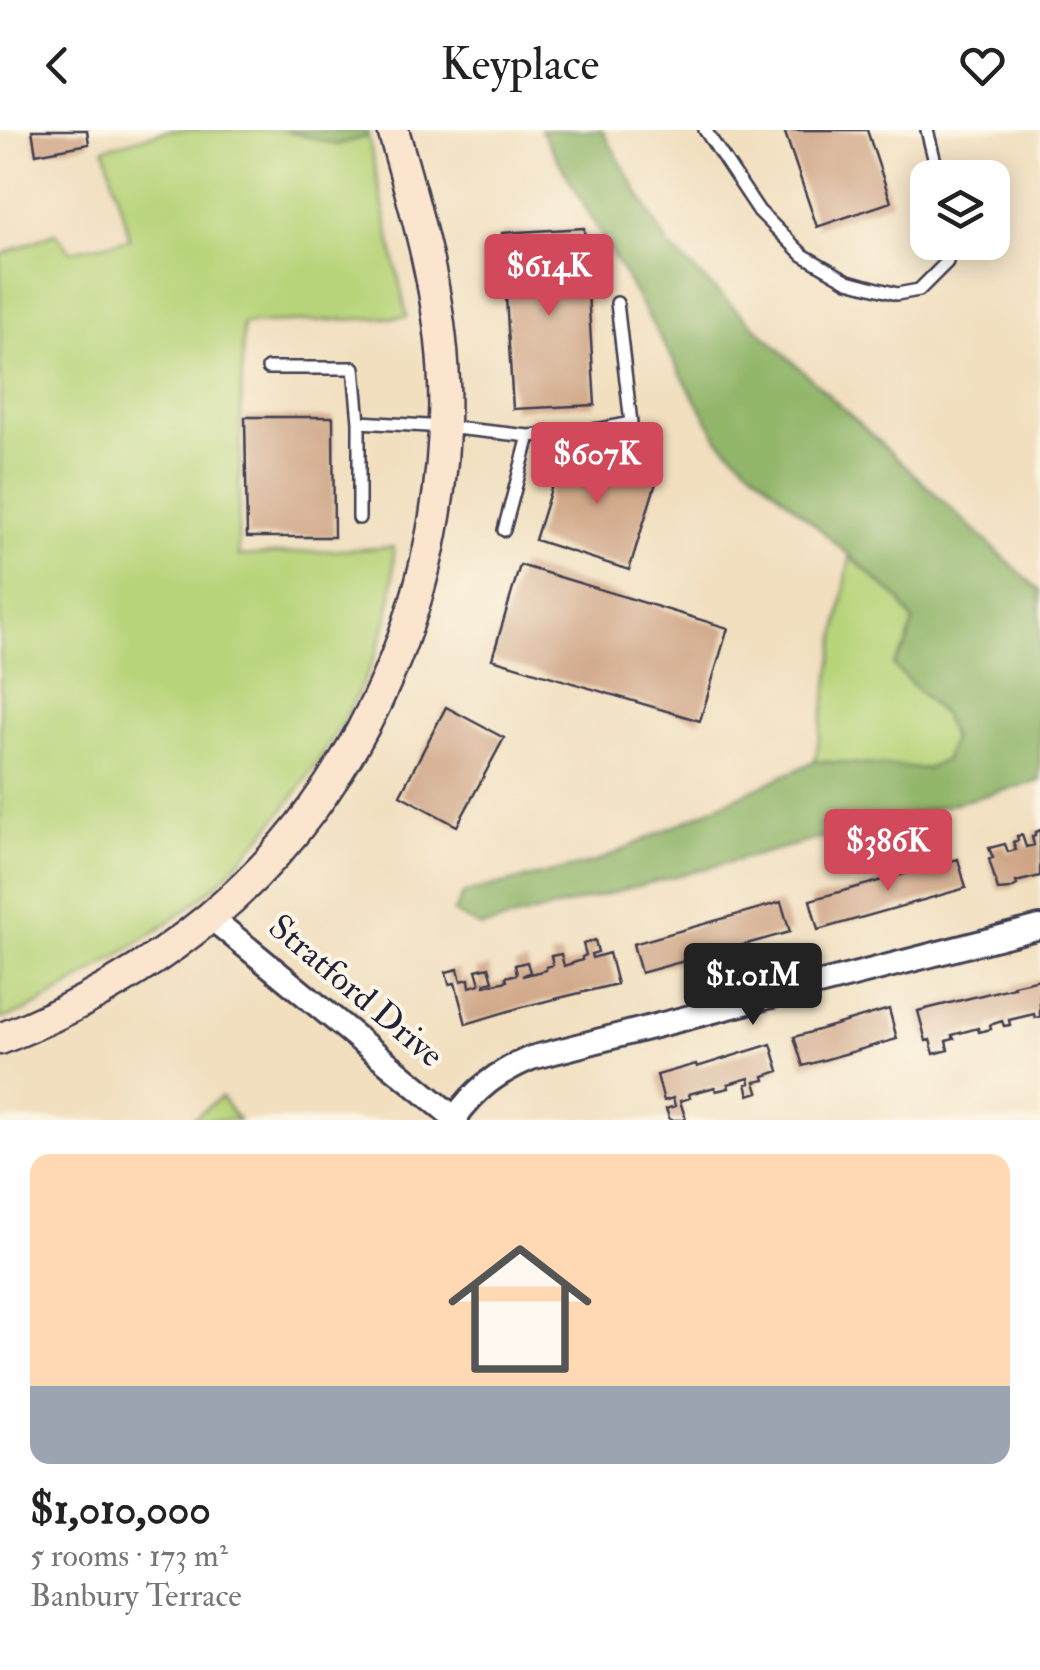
<!DOCTYPE html>
<html lang="en">
<head>
<meta charset="utf-8">
<style>
	body { margin:0; font-family:"IM FELL Double Pica",serif; background:#f6f6f6; color:#222; height:100vh; display:flex; flex-direction:column; font-size:38px; white-space:nowrap }
	* { box-sizing:border-box; margin:0 }
	p { font-size:32px; color:#767676 }
	.icon { flex:none; width:55px; height:55px; fill:none; stroke:currentColor; stroke-width:2; stroke-linecap:round; stroke-linejoin:round }
	.map { position:relative; height:990px; overflow:hidden }
	.side { display:flex; flex-direction:column; background:#fff; flex:1 }
	.side>* { flex:none }
	.tools { position:absolute; left:910px; top:30px; display:grid; gap:20px }
	.tools a { display:grid; place-items:center; width:100px; height:100px; border-radius:20px; background:#fff; box-shadow:0 5px 25px #0003; font-size:50px }
	.price { position:absolute; translate:-50% -85px; padding:0 22px; border-radius:10px; background:#d1495b; color:#fff; font-size:32px; line-height:65px; filter:drop-shadow(0 2px 5px #0008) }
	.price::after { content:''; position:absolute; left:50%; top:60px; width:30px; height:22px; margin-left:-15px; background:inherit; clip-path:polygon(0 0,100% 0,50% 100%) }
	.price.active { background:#222; color:#fff }
	ul { padding:0; list-style:none }
	li { display:grid; align-content:center; gap:20px; height:530px; padding:0 30px }
	li+li { border-top:2px solid #e0e0e0 }
	li span { display:grid; place-items:center; height:310px; border-radius:20px; color:#555 }
	li>.icon { margin-inline-start:auto }
	span .icon { width:180px; height:180px; fill:#fffc; stroke-width:1 }
	li b { font-size:42px }
	header { display:flex; justify-content:space-between; align-items:center; height:130px; padding:0 30px; background:#fff; font-size:45px; font-weight:600 }
	.map>svg:first-child { display:block }
	.green { fill:#b8d47a; stroke:#6d7b5a; stroke-width:2.5 }
	.forest { fill:#92b66a; stroke:#5a6c52; stroke-width:2.5 }
	.building { fill:#cfa586 }
	.lines { fill:none; stroke-linecap:round; stroke-linejoin:round }
	.lane-casing { stroke:#413e4f; stroke-width:16 }
	.street-casing { stroke:#413e4f; stroke-width:28 }
	.secondary-casing { stroke:#413e4f; stroke-width:35 }
	.lane { stroke:#fff; stroke-width:11 }
	.street { stroke:#fff; stroke-width:22 }
	.secondary { stroke:#fce5cf; stroke-width:30 }
	.labels { text-anchor:middle; dominant-baseline:central; stroke-width:8; stroke-linejoin:round; paint-order:stroke }
	.street-label { font-size:35px; fill:#22223b; stroke:#fcf5e5 }
</style>
</head>
<body>
<header><svg class="icon" aria-label="back" viewBox="0 0 24 24"><path d="M15 5l-7 7 7 7"/></svg>Keyplace<svg class="icon" aria-label="heart" viewBox="0 0 24 24"><path d="M12 20l-8-8c-3-5 5-10 8-4 3-6 11-1 8 4z"/></svg></header>
<div class="map">
<svg width="1040" height="990" viewBox="0 0 1040 990">
	<rect width="100%" height="100%" fill="#fcf5e5"/>
	<filter id="ink" filterUnits="userSpaceOnUse"><feTurbulence type="fractalNoise" baseFrequency=".01" numOctaves="2"/><feDisplacementMap in="SourceGraphic" scale="20" xChannelSelector="R" yChannelSelector="G"/><feConvolveMatrix kernelMatrix="1 2 1 2 8 2 1 2 1" color-interpolation-filters="sRGB"/></filter>
	<filter id="wash" filterUnits="userSpaceOnUse"><feTurbulence type="fractalNoise" baseFrequency=".0048" numOctaves="4" result="noise"/><feDisplacementMap in="SourceGraphic" scale="40" xChannelSelector="R" yChannelSelector="G"/><feGaussianBlur stdDeviation="2.25" result="paint"/><feColorMatrix in="noise" values="0 0 0 0 0 0 0 0 0 0 0 0 0 0 0 0 0 1.4 0 .05"/><feComposite in="paint" operator="in"/></filter>
	<g filter="url(#wash)">
		<rect width="100%" height="100%" fill="#f1dfbf"/>
		<path class="green" d="M169,0h114l54,15 31,-9 39,181 -164,7 -5,232 156,-9c-1,17 0,36 -3,53 -15,86 -88,192 -146,255 -11,11 -21,23 -32,33 -35,30 -73,55 -112,78 -31,19 -65,45 -101,53v-764l55,-22 16,18 59,-12 -26,-91z
			M850,427l50,43 13,21 -6,23 -14,21 51,51 8,23 -7,21 -18,9 -112,-8z
			M221,967l17,23h-47z"/>
		<path class="forest" d="M283,0h84l1,6 -31,9z
			M541,0h61l68,118 370,343v190l-559,146 -28,-14 11,-20 135,-32 216,-100 112,8 18,-9 7,-21 -8,-23 -51,-51 14,-21 6,-23 -13,-21 -181,-160z"/>
		<g id="blocks">
			<path class="building" d="M32,0h55l2,14 -53,10z
				M784,0h83l24,72 -74,25z
				M584,98l11,177 -82,4 -11,-176z
				M245,287h88l1,120h-87z
				M565,314l94,29 -30,97 -94,-30z
				M520,435l208,63 -28,93 -208,-62z
				M446,577l58,31 -47,88 -57,-31z
				M1040,700v46l-24,6 1,3 -7,4 -12,1 -9,-31 4,-1 -4,-10 16,-4 3,8 8,-2 -3,-8 5,-2 -1,-4 5,-1 4,12 8,-2 -2,-8 3,-1v-4z
				M958,729l8,29 -148,42 -8,-30z
				M781,772l9,30 -149,41 -8,-29z
				M595,810l3,12 -7,2 1,4 17,-5 8,31 -95,23 -56,17 -11,-41 -6,1 -3,-12 12,-3 3,12 8,-2 1,8 10,-3 -4,-14 13,-3 4,14 -8,2v3l22,-5 -1,-4 11,-3 -2,-9 12,-3 3,10 -8,4 24,-6v-3l7,-2 -2,-9 10,-2 3,12 18,-6v-3l4,-2 -3,-11z
				M1040,849v38l-5,1 -1,-4 -25,6 1,5 -6,1 -2,-5 -12,4 1,4 -12,3 -1,-4 -26,7 2,4 -8,2 2,9 -14,4 -4,-14 -4,1 -8,-30 96,-24 -1,-2z
				M889,879l8,30 -94,27 -9,-29z
				M771,914l8,27 -15,5 1,4 -10,2 3,10 -9,3 -3,-11 4,-1 -1,-5 -21,6 1,4 -13,3 -1,-4 -26,7 1,4 -10,3 6,19h-16l-4,-11 9,-3 -2,-8 -9,3 -7,-26 39,-11 1,3z"/>
		</g>
	</g>
	<g filter="url(#ink)">
		<use href="#blocks" fill-opacity="0" stroke="#413e4f" stroke-width="2.5"/>
		<g class="lines">
			<g class="lane-casing">
				<path id="lane" d="M705,0l54,81 44,44 45,26 49,13 22,-4 28,-28 4,-20
					M927,0l12,48
					M268,238h86l5,54
					M529,306l71,-7 31,-6 -14,-120
					M359,388v-96l86,5 84,9 -25,94"/>
			</g>
			<g class="street-casing">
				<path id="street" d="M210,787l247,203
					M455,988c20,-29 43,-46 76,-60l509,-131"/>
			</g>
			<g class="secondary-casing">
				<path id="secondary" d="M0,909c76,-30 146,-69 209,-121 156,-128 242,-336 235,-536 -3,-87 -27,-169 -51,-252"/>
			</g>
			<use href="#lane" class="lane"/>
			<use href="#street" class="street"/>
			<use href="#secondary" class="secondary"/>
		</g>
	</g>
	<g class="labels">
		<g class="street-label">
			<text transform="translate(356 861) rotate(40)">Stratford Drive</text>
		</g>
	</g>
</svg>
<div class="tools">
<a><svg class="icon" aria-label="layers" viewBox="0 0 24 24"><path d="M12 4l9 5-9 5-9-5zM3 14l9 5 9-5"/></svg></a>
</div>
<b class="price" style="left:549px;top:189px">$614K</b>
<b class="price" style="left:597px;top:377px">$607K</b>
<b class="price" style="left:888px;top:764px">$386K</b>
<b class="price active" style="left:753px;top:898px">$1.01M</b>
</div>
<section class="side">
<ul>
<li><span style="background:linear-gradient(#ffd9b3 75%,#9aa5b1 0)"><svg class="icon" aria-label="home" viewBox="0 0 24 24"><path d="M3 11l9-7 9 7M6 9v11h12V9"/></svg></span><div><b>$1,010,000</b><p>5 rooms · 173 m²</p><p>Banbury Terrace</p></div></li>
</ul>
</section>
</body>
</html>
